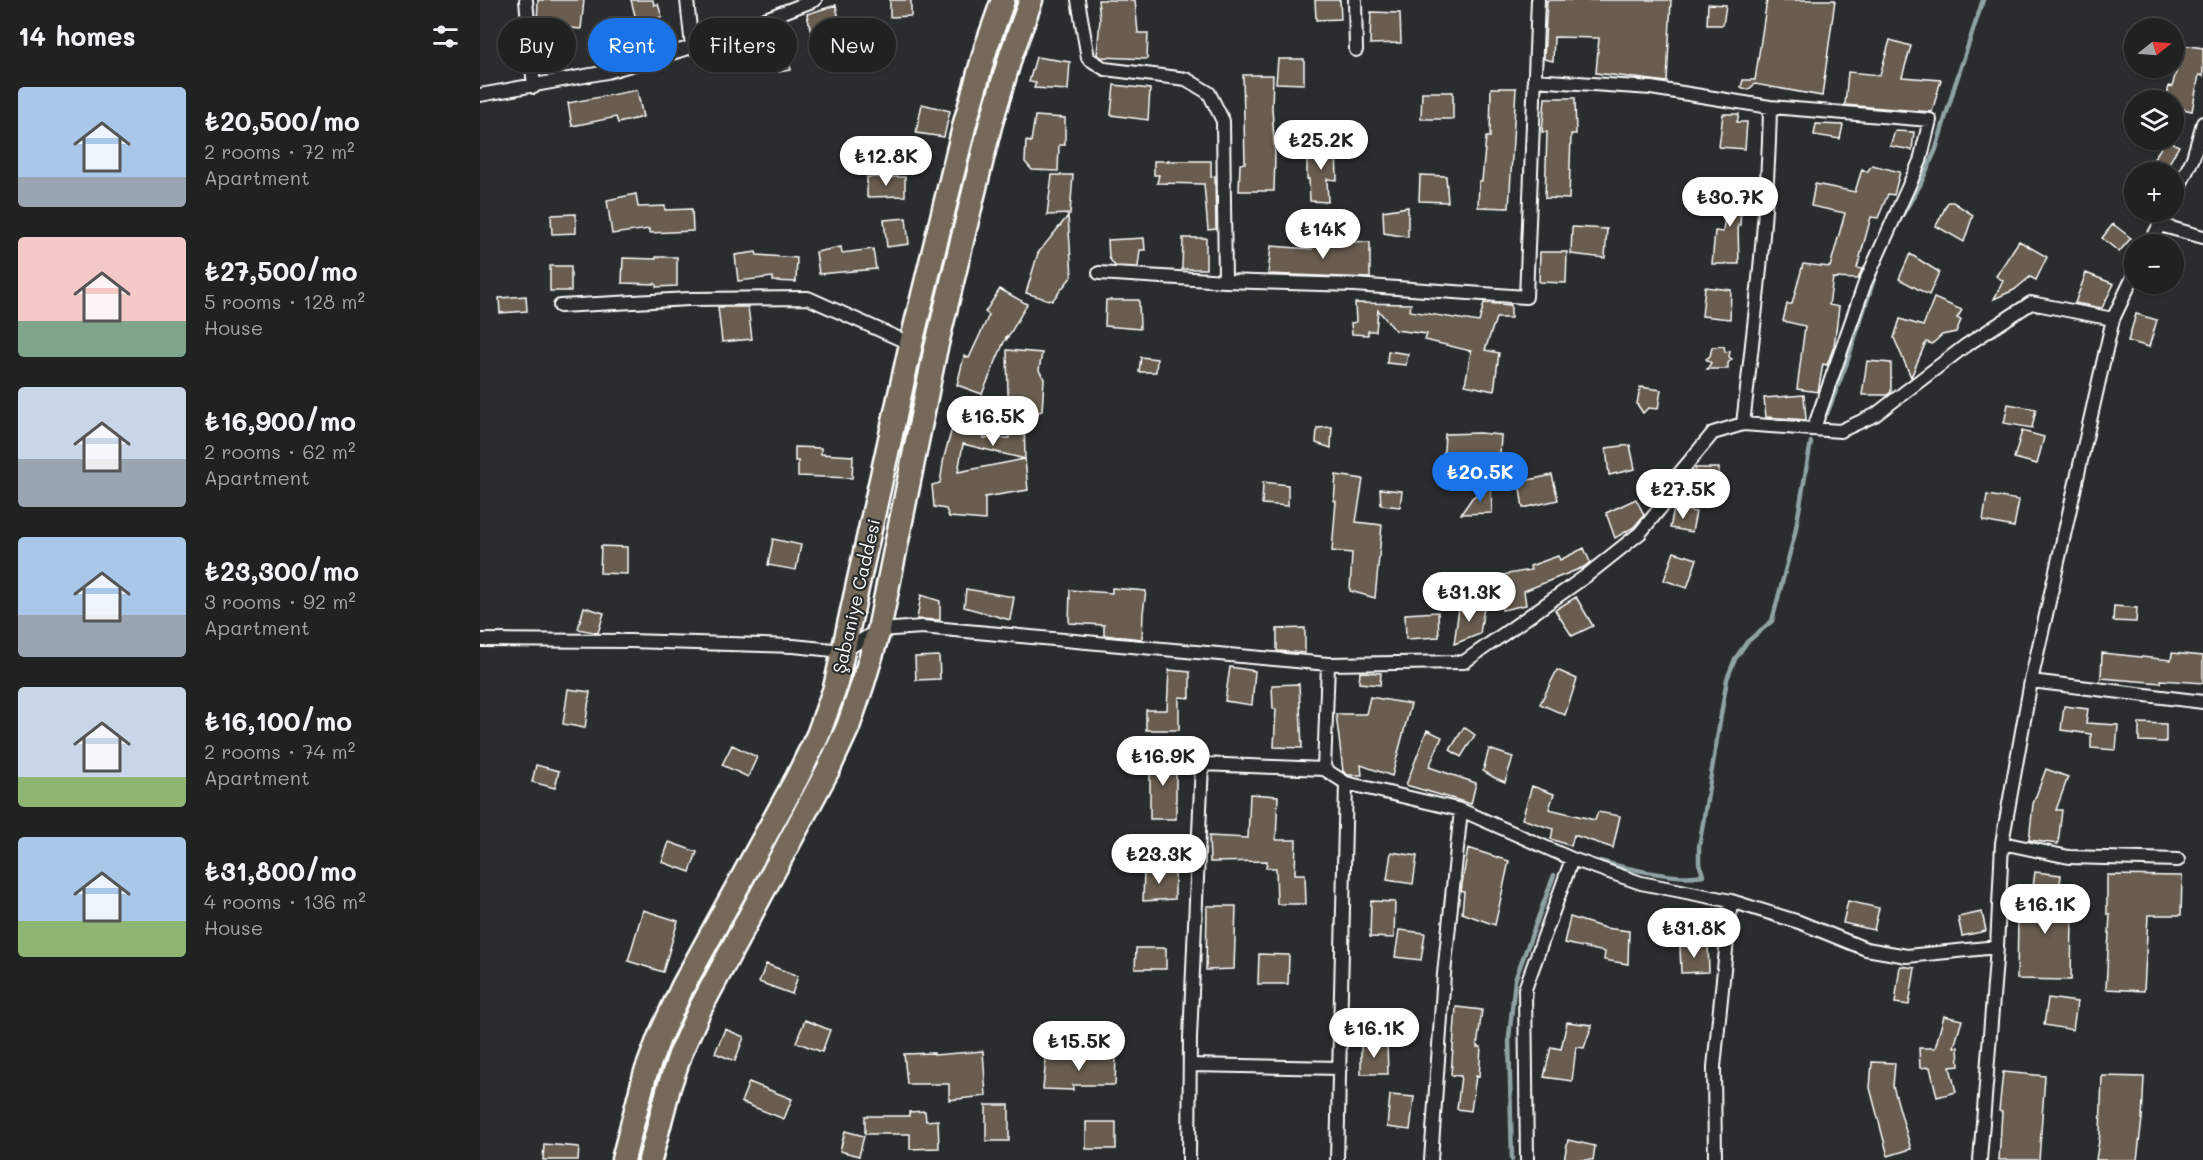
<!DOCTYPE html>
<html lang="en">
<head>
<meta charset="utf-8">
<style>
	body { margin:0; font-family:Mali,sans-serif; background:#2d2f2f; color:#f1f3f6; height:100vh; display:flex; flex-direction:column; font-size:22px; white-space:nowrap }
	* { box-sizing:border-box; margin:0 }
	p { font-size:20px; color:#a2a4a5 }
	.icon { flex:none; width:33px; height:33px; fill:none; stroke:currentColor; stroke-width:2; stroke-linecap:round; stroke-linejoin:round }
	.map { position:relative; flex:1; overflow:hidden }
	.panel { display:flex; flex-direction:column; background:#202222; width:480px }
	.panel>* { flex:none }
	.guide { position:absolute; left:18px; top:18px; width:570px; height:54px; display:flex; gap:12px }
	.needle { width:39px; rotate:73deg }
	.fabs { position:absolute; left:1644px; top:18px; display:grid; gap:12px }
	.fabs a { display:grid; place-items:center; width:60px; height:60px; border-radius:50%; background:#202222; box-shadow:0 2px 4px #0004,0 0 0 2px #3d3f40; font-size:30px }
	.price { position:absolute; translate:-50% -51px; padding:0 14px; border-radius:21px; background:#fff; color:#222; font-size:20px; line-height:39px; filter:drop-shadow(0 2px 3px #0008) }
	.price::after { content:''; position:absolute; left:50%; top:36px; width:18px; height:14px; margin-left:-9px; background:inherit; clip-path:polygon(0 0,100% 0,50% 100%) }
	.price.selected { background:#1a73e8; color:#fff }
	ul { padding:0; list-style:none }
	li { display:flex; align-items:center; gap:18px; height:150px; padding:0 18px }
	li span { display:grid; place-items:center; flex:none; width:168px; height:120px; border-radius:6px; color:#555 }
	li>.icon { margin-inline-start:auto }
	span .icon { width:72px; height:72px; fill:#fffc; stroke-width:1 }
	li b { font-size:26px }
	h2 { display:flex; justify-content:space-between; align-items:center; height:72px; padding:0 18px; font-size:26px }
	.chip { padding:0 21px; border-radius:27px; background:#202222; box-shadow:0 2px 4px #0004,0 0 0 2px #3d3f40; font-size:21px; line-height:54px }
	.chip.selected { background:#1a73e8; color:#fff }
	main { display:flex; flex:1; min-height:0 }
	.map>svg:first-child { display:block }
	.lines { fill:none; stroke-linecap:round; stroke-linejoin:round }
	.stream { stroke:#90a3a4; stroke-width:4.5 }
	.building { fill:#675d4f; stroke:#fff; stroke-width:1.5 }
	.street-casing { stroke:#fff; stroke-width:16 }
	.highway-casing { stroke:#fff; stroke-width:27 }
	.street { stroke:#2a2d2e; stroke-width:12 }
	.highway { stroke:#746a5a; stroke-width:22 }
	.labels { text-anchor:middle; dominant-baseline:central; stroke-width:4.5; stroke-linejoin:round; paint-order:stroke }
	.street-label { font-size:18px; fill:#fff; stroke:#2a2d2e }
</style>
</head>
<body>
<main>
<section class="panel">
<h2>14 homes<svg class="icon" aria-label="filters" viewBox="0 0 24 24"><path d="M4 7h16M4 17h16"/><circle cx="9" cy="7" r="2"/><circle cx="15" cy="17" r="2"/></svg></h2>
<ul>
<li><span style="background:linear-gradient(#a9c7e8 75%,#9aa5b1 0)"><svg class="icon" aria-label="home" viewBox="0 0 24 24"><path d="M3 11l9-7 9 7M6 9v11h12V9"/></svg></span><div><b>₺20,500/mo</b><p>2 rooms · 72 m²</p><p>Apartment</p></div></li>
<li><span style="background:linear-gradient(#f6c9c9 70%,#7fa58c 0)"><svg class="icon" aria-label="home" viewBox="0 0 24 24"><path d="M3 11l9-7 9 7M6 9v11h12V9"/></svg></span><div><b>₺27,500/mo</b><p>5 rooms · 128 m²</p><p>House</p></div></li>
<li><span style="background:linear-gradient(#c9d6e8 60%,#9aa5b1 0)"><svg class="icon" aria-label="home" viewBox="0 0 24 24"><path d="M3 11l9-7 9 7M6 9v11h12V9"/></svg></span><div><b>₺16,900/mo</b><p>2 rooms · 62 m²</p><p>Apartment</p></div></li>
<li><span style="background:linear-gradient(#a9c7e8 65%,#9aa5b1 0)"><svg class="icon" aria-label="home" viewBox="0 0 24 24"><path d="M3 11l9-7 9 7M6 9v11h12V9"/></svg></span><div><b>₺23,300/mo</b><p>3 rooms · 92 m²</p><p>Apartment</p></div></li>
<li><span style="background:linear-gradient(#c9d6e8 75%,#8fb573 0)"><svg class="icon" aria-label="home" viewBox="0 0 24 24"><path d="M3 11l9-7 9 7M6 9v11h12V9"/></svg></span><div><b>₺16,100/mo</b><p>2 rooms · 74 m²</p><p>Apartment</p></div></li>
<li><span style="background:linear-gradient(#a9c7e8 70%,#8fb573 0)"><svg class="icon" aria-label="home" viewBox="0 0 24 24"><path d="M3 11l9-7 9 7M6 9v11h12V9"/></svg></span><div><b>₺31,800/mo</b><p>4 rooms · 136 m²</p><p>House</p></div></li>
</ul>
</section>
<div class="map">
<svg width="1723" height="1160" viewBox="0 0 1723 1160">
	<rect width="100%" height="100%" fill="#2a2d2e"/>
	<filter id="ink" filterUnits="userSpaceOnUse"><feTurbulence type="fractalNoise" baseFrequency=".0167" numOctaves="2"/><feDisplacementMap in="SourceGraphic" scale="12" xChannelSelector="R" yChannelSelector="G"/><feConvolveMatrix kernelMatrix="1 2 1 2 8 2 1 2 1" color-interpolation-filters="sRGB"/></filter>
	<g filter="url(#ink)">
		<g class="lines">
			<path class="stream" d="M1419,221l21,-36 16,-36 18,-61 29,-88
				M1347,414l19,-49 32,-98
				M1120,861c27,7 77,20 103,14l-4,-12v-16l28,-168 8,-20 12,-17 25,-21 23,-88 16,-91
				M1032,1160l-3,-122 6,-58 39,-105"/>
		</g>
		<path class="building" d="M58,0h46l-3,29 -44,-4z
			M151,0h22l1,5 4,-1 4,13 -4,1 1,3 -21,6z
			M410,0h21v16l-21,1z
			M618,0h37l3,33h10l-1,26 -46,-2 -4,-3 3,-34z
			M835,0h25l1,19 -25,1z
			M1067,0h124l-4,82 -71,-9 3,-35 -45,-1 -1,24 -9,-2z
			M1287,0h68l-13,96 -67,-12 -7,6 -7,-3 2,-7h12z
			M1228,4l18,1 -3,20h-16z
			M356,5l11,55 -29,6 -11,-52z
			M891,12l29,1 1,30 -31,1z
			M1410,40l21,6 -9,31 39,3 -9,32 -87,-7 3,-33 32,3z
			M1703,45l20,3v28l-4,-1 -7,36 -18,-4v-7h-8l3,-14 3,1z
			M306,47l5,23 -12,2 -4,-23z
			M556,57l34,5 -2,28 -34,-2 2,-5 -7,-1z
			M798,59h26v25l-28,-1z
			M763,75h30l-1,33 3,47 -1,36h-35l1,-27 5,-1z
			M634,85l36,4 -2,31 -37,-5z
			M1011,88h25l-7,120 -31,-1 1,-26h3l4,-44h4z
			M157,90l6,27 -25,6 -2,-6 -44,9 -4,-23z
			M942,92h31v27h-32z
			M1065,98h30l1,36h-5l-2,65 -24,-1 2,-66h-5z
			M442,104l28,7 -6,26 -28,-4z
			M1243,114h16l-2,8h10l-2,27 -26,-2z
			M555,116l30,2v27h-6l-1,26 -26,-1 -7,-8 1,-21 5,1z
			M1336,124l27,1 -3,14 -26,-4z
			M1415,131l19,1 -2,18 -22,-4z
			M1686,140l13,6 -15,26h-19z
			M827,145l29,2 1,33 -10,-1 1,23 -18,-1 -1,-22h-2z
			M674,161h57v16l4,-1 1,53 -8,1 -4,-46 -47,-1 2,-8h-5z
			M1392,165l28,7 -6,23 -6,-1 -10,24 -7,-1 -14,51 5,1 -4,10 -25,-1 -4,27 10,2 -5,39 -7,19 -4,-1 -5,28 -21,-3 8,-63 -22,-5 4,-17h5l11,-40 27,3 15,-54 -34,-7 4,-22 40,8 7,-23 5,3z
			M572,175h21l-3,39 -23,1z
			M940,175l26,1 2,26 -29,-1z
			M387,177h38v19l-38,1z
			M1249,180h14l-3,45h-2l1,39h-27l3,-33 8,1z
			M156,194l2,13 27,-1v4l27,-1 1,22 -44,2v-4l-37,5 -5,-34z
			M1468,202h5l20,13 -9,27 -28,-16z
			M928,207v30l-24,-4 -1,-22z
			M96,214v19l-24,1 -1,-19z
			M588,216l4,60 -20,25 -26,-8 12,-40z
			M426,218l3,26 -22,3 -3,-27z
			M1633,224l18,14 -12,14 -17,-14z
			M1092,227l35,2 -2,29 -34,-4z
			M664,238l1,12h-5l-2,17 -23,-1 -6,-8 -1,-18z
			M703,238h23v31h-24z
			M832,240l58,2v36l-102,-4 3,-28 41,3z
			M1539,241l28,16 -11,23 -6,-3 -16,13 -20,9 9,-18 -7,-5z
			M361,247l1,6 31,-4 3,20 -57,5 -3,-22z
			M276,252l1,3 40,3 -1,24 -23,-1v-4l-35,4 -3,-26z
			M1060,252h27l-1,31 -27,-1z
			M1430,254l29,18 -10,23 -30,-16z
			M176,257h21v29l-21,1v-3l-34,-1 1,-25 33,1z
			M70,266h21v25h-21z
			M1606,273l28,11 -12,24 -27,-5z
			M1225,287l26,3 -1,29 -28,-3z
			M520,289l27,15 -20,35v-4l-25,59 -25,-9 7,-29 5,2 20,-43 -4,-3z
			M46,296l1,15 -27,2 -1,-15z
			M1454,298l28,12 -5,8 4,2 -5,12 -14,3 -10,9 -6,-2 -15,35 -17,-39 6,-19 23,7z
			M626,300h33l1,29 -35,-3z
			M875,303l56,1 -1,7 69,11 5,-19 27,2v13h-15l-11,32 14,3 -5,38 -29,-6 6,-34 -46,-11 2,-6 -32,-4 -17,-20 -2,21h-8v4l-16,-1 -1,-11 5,-1z
			M238,307h30l4,32 -30,3z
			M1656,314l21,6 -8,27 -21,-6z
			M1244,346l1,6 5,-1 -1,6 3,2 -4,4v6h-21l4,-6 -5,-4 4,-3 2,-9z
			M527,350l35,3 -3,17 5,9 -2,32 -18,6 1,42 -62,-15 -5,28 67,-13 3,31 -43,7v23l-36,-3 -3,-8 -12,-2 -2,-22 8,-2 4,-26 9,-32 30,7 1,6h25z
			M908,351l20,3 -2,11 -19,-2z
			M661,357l16,2 -1,13h-17z
			M1387,361l24,2v29l-4,3h-25z
			M1160,387l21,3 -3,19 -10,-1 -5,5 -6,-9z
			M1324,395l2,25 -40,-3 -2,-19z
			M1528,404l28,5 -4,19 -28,-5z
			M852,427l-1,21 -15,-5 1,-15z
			M1542,431l22,6 -7,27 -23,-6z
			M999,433l22,2 -1,20h-8l-1,12 -48,-1 2,-32z
			M1150,445l5,24 -26,6 -3,-27z
			M315,447l26,1v6l32,2 -1,22 -54,-2v-15h-3z
			M1215,468h24v32h-23v-13h17l-18,-7z
			M856,475l27,4 -7,43 26,3 -7,73 -25,-7 2,-38 -20,-2 4,-50h-2z
			M1072,475l6,25 -35,8 -4,-26z
			M783,482l25,3v21l-26,-2z
			M1011,483l1,30 -31,1 11,-16z
			M900,489l22,2 -2,16 -19,-2z
			M1507,495l32,5 -5,27 -31,-6z
			M1156,499l8,16 -10,12 -19,11 -9,-25z
			M1194,508l22,4 -4,20 -22,-4z
			M293,539l28,6 -5,25 -28,-5z
			M121,546l26,1v27l-27,-1z
			M1104,548l6,14 -6,5 -60,24 2,14 -24,5 -6,-34 35,-6 -1,-4 28,-10 2,4z
			M1194,552l23,7 -10,29 -23,-8z
			M632,588l34,3 -3,22 -1,26 -38,-4v-10l-35,-2 1,-33 42,3z
			M486,589l48,8 -4,23 -46,-13z
			M441,595l19,6v19l-23,-1z
			M1096,597l17,29 -21,10 -17,-26z
			M987,605l17,2 -4,27 -26,10 5,-36z
			M1634,606l23,2 -1,14 -23,-1z
			M104,607l20,6 -6,20 -20,-4z
			M958,612l1,25 -33,2 -1,-25z
			M825,628v25l-28,-2v-22z
			M1622,653l69,7 1,-7 31,3v27l-42,-3v3l-60,-5z
			M459,656l1,23 -24,1 -1,-23z
			M750,667l25,4 -3,34 -27,-4z
			M689,670l21,2v26l-11,-1v33h-33v-20h21z
			M1077,670l20,9 -12,36 -25,-11z
			M880,672l21,1 -1,12 -21,-2z
			M819,684l3,64 -28,-1 2,-38h-3l-1,-24z
			M88,689l22,3 -5,36 -22,-4z
			M890,697l41,7 -19,72 -31,-11 1,10h-14l-5,-4 -7,-57h30z
			M1584,706l24,3 -2,14 32,2 -2,25 -25,-2v-14l-30,-4z
			M1659,723l27,1v18l-27,-1z
			M984,727l11,8 -14,22 -11,-7z
			M947,730l15,7 -13,30 47,16 -5,21 -65,-19z
			M252,745l25,12 -9,20 -26,-12z
			M1009,749l24,8 -8,25 -10,-4 -12,-7z
			M670,755h26v64h-26z
			M56,765l23,6 -4,17 -23,-6z
			M1566,769l22,8 -12,33h6l-4,34 -29,-4 4,-36z
			M1052,786l22,8 -5,15 46,11 3,-8 22,4 -7,32 -39,-13 -3,11 -20,-7 2,-10 -31,-10z
			M770,794l28,2 -2,44h20l-1,34h10l1,30h-29l-1,-36h-10l1,-7 -57,1 -1,-26 39,2z
			M189,842l28,10 -7,20 -28,-10z
			M988,848l41,13 -14,64 -33,-12 2,-21 -3,-1z
			M911,852l26,4 -4,28 -26,-4z
			M695,868v31l-32,2 1,-31z
			M1555,872l26,3 -5,44h16l-1,61 -54,-1 1,-61h11z
			M1627,875l75,1 -1,39h-33l-4,76 -38,-2 4,-75h-3z
			M891,901l24,1 -1,36 -24,-1z
			M1368,901l31,7 -5,22 -31,-7z
			M727,906h29l-2,63 -28,1z
			M163,910l35,11 -15,51 -35,-11z
			M1502,912l4,19 -24,5 -4,-19z
			M1090,917l35,11 24,3 -1,33 -24,-4 1,-8 -41,-9z
			M919,930l26,3 -4,27 -26,-3z
			M1228,945l1,27 -28,1 -1,-27z
			M656,948h30v21h-31z
			M779,954l30,1 -1,29h-30z
			M286,964l32,12 -6,18 -33,-12z
			M1420,966l15,2 -6,37 -14,-2z
			M1568,998l29,4 -4,28 -29,-5z
			M976,1007l26,3 -5,37h4l-2,30 -3,-1 -5,35 -14,-2 4,-33 -10,-1z
			M1464,1016l18,4 -8,27h4l1,19 -9,1 6,25 -19,5 -7,-30 -10,1 -1,-20h16z
			M325,1020l25,10 -8,22 -26,-10z
			M1087,1022l25,3 -8,23 -8,-1 -4,34 -28,-4 7,-30 10,2z
			M245,1029l19,8 -9,24 -20,-8z
			M881,1043h26l1,31h-27z
			M503,1051l3,45 -37,4v-16h-42l-3,-30 30,-1v2z
			M605,1056h31l-1,29h-42v5l-30,-1 3,-31 39,2z
			M1392,1062l23,1 -2,23 18,63 -23,7 -18,-68z
			M1523,1072l42,4 -6,84h-40l3,-48 -3,-1z
			M1622,1076l42,1 -2,42 -5,41h-41l4,-26z
			M269,1082l43,17 -8,20 -43,-17z
			M910,1095l24,2 -4,33 -23,-3z
			M506,1105h23v36h-23z
			M445,1111l1,10 12,-1 1,28 -29,1v-15h-45v-18h44v-4z
			M606,1122h30v27h-30z
			M365,1131l19,5 -5,20 -19,-5z
			M1088,1140l27,6 -2,14h-29z
			M64,1144l35,3 -1,13h-35z"/>
		<g class="lines">
			<g class="street-casing">
				<path id="street" d="M46,0l8,87
					M207,0l5,47
					M598,0l10,58 17,11 81,10 23,14 14,28 2,160
					M875,0l1,50
					M1054,80l117,8 119,19 160,13 -10,41 -55,122 -51,145
					M0,95l127,-23 85,-25 123,-47
					M1694,197l19,-39 10,-35
					M1680,225l43,12
					M1670,244l16,-32
					M619,273l126,8 129,4 172,12 12,-297
					M80,306l129,-7 119,-1 103,46
					M1263,424c12,-105 25,-211 27,-317
					M0,640l149,1 164,5 50,5 36,-21 43,-3 406,37 136,-2 122,-86 54,-43 35,-43 3,-15 35,-42 30,-9 97,7 35,-16 90,-69 66,-43 82,16
					M848,664l-4,105 22,14 -9,377
					M1551,681l172,21
					M866,783l115,27 111,49 69,24 90,18 68,21 67,27 41,7 90,-9
					M1522,843l67,14 109,3
					M711,1065l149,3
					M709,1160l1,-122 12,-274 122,5
					M951,1160l13,-186 17,-164
					M1047,1160l-2,-171 47,-130
					M1235,1160l-1,-93 17,-166
					M1500,1160l17,-213 5,-104 29,-162 82,-362 21,-44"/>
			</g>
			<g class="highway-casing">
				<path id="highway" d="M143,1160l22,-85 14,-37 24,-52 114,-208 21,-43 17,-47 76,-344 54,-221 21,-75 17,-48
					M170,1160l19,-73 13,-38 18,-40 129,-241 19,-41 14,-41 17,-56 56,-278 55,-226 21,-71 20,-55"/>
			</g>
			<use href="#street" class="street"/>
			<use href="#highway" class="highway"/>
		</g>
	</g>
	<g class="labels">
		<g class="street-label">
			<text transform="translate(376 596) rotate(-77)">Şabaniye Caddesi</text>
		</g>
	</g>
</svg>
<div class="fabs">
<a><svg class="needle" viewBox="-14 -14 28 28"><path d="M0-13l5 13h-10z" fill="#e53935"/><path d="M0 13l5-13h-10z" fill="#a2a4a5"/></svg></a>
<a><svg class="icon" aria-label="layers" viewBox="0 0 24 24"><path d="M12 4l9 5-9 5-9-5zM3 14l9 5 9-5"/></svg></a>
<a>+</a>
<a>−</a>
</div>
<b class="price" style="left:841px;top:171px">₺25.2K</b>
<b class="price" style="left:406px;top:187px">₺12.8K</b>
<b class="price" style="left:1250px;top:228px">₺30.7K</b>
<b class="price" style="left:843px;top:260px">₺14K</b>
<b class="price" style="left:513px;top:447px">₺16.5K</b>
<b class="price selected" style="left:1000px;top:503px">₺20.5K</b>
<b class="price" style="left:1203px;top:520px">₺27.5K</b>
<b class="price" style="left:989px;top:623px">₺31.3K</b>
<b class="price" style="left:683px;top:787px">₺16.9K</b>
<b class="price" style="left:679px;top:885px">₺23.3K</b>
<b class="price" style="left:1565px;top:935px">₺16.1K</b>
<b class="price" style="left:1214px;top:959px">₺31.8K</b>
<b class="price" style="left:894px;top:1059px">₺16.1K</b>
<b class="price" style="left:599px;top:1072px">₺15.5K</b>
<div class="guide">
<a class="chip">Buy</a>
<a class="chip selected">Rent</a>
<a class="chip">Filters</a>
<a class="chip">New</a>
</div>
</div>
</main>
</body>
</html>
